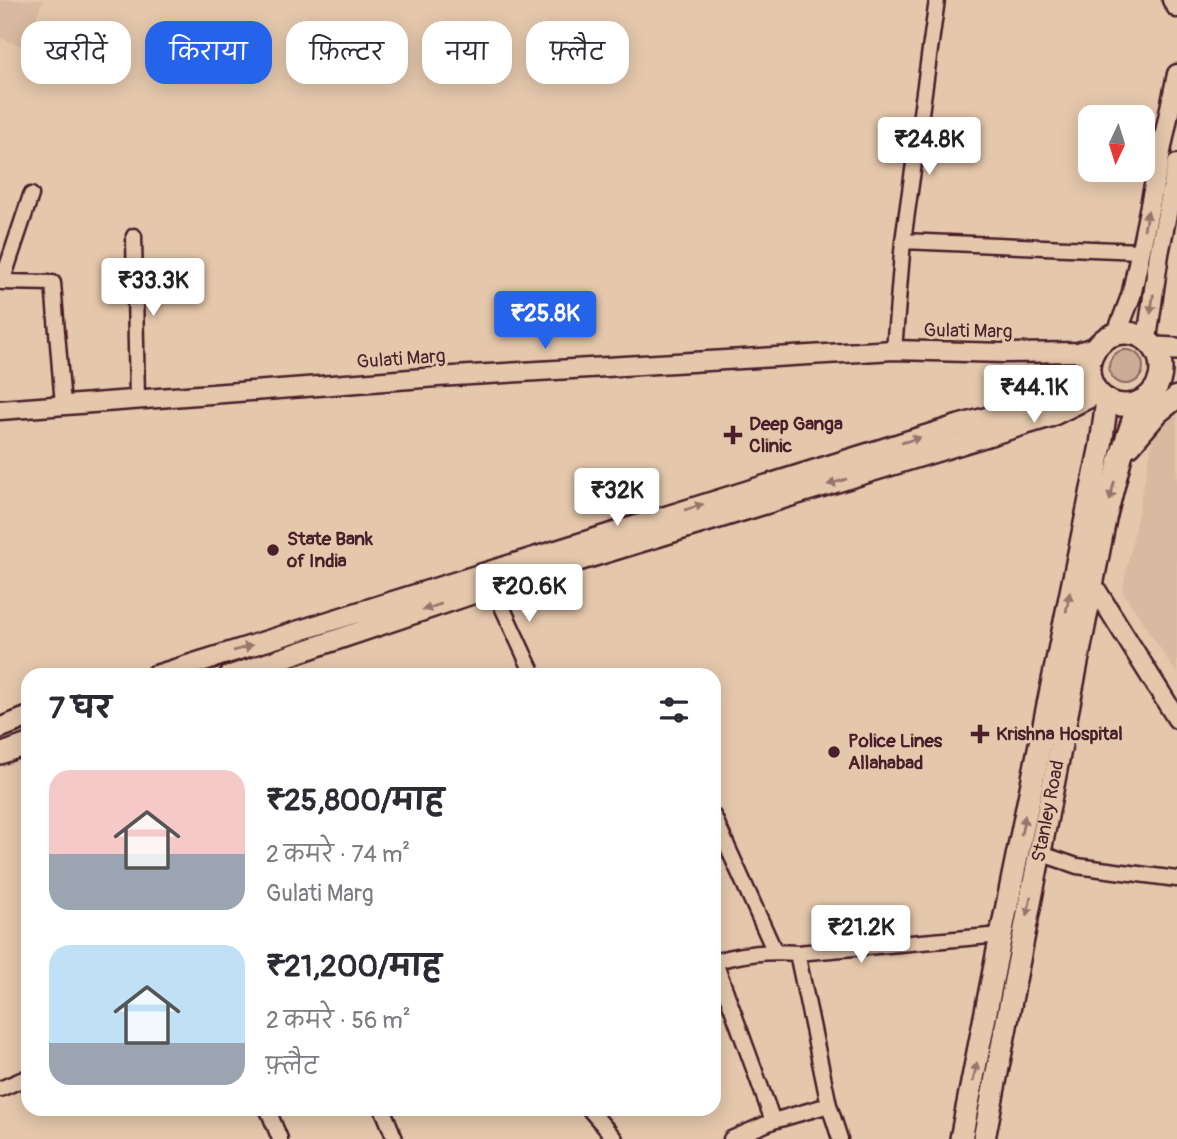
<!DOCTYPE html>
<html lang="hi">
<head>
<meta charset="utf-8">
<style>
	body { margin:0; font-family:Pangolin,"Playpen Sans Deva",sans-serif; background:#f7f7f7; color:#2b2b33; height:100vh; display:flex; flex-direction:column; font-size:26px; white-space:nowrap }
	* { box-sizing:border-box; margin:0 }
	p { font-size:23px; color:#7c7c81 }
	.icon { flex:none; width:38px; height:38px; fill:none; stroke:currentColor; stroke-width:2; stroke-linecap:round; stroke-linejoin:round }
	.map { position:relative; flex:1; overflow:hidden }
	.sheet { position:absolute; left:21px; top:668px; width:700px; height:448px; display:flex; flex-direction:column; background:#fff; border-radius:21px; box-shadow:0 4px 18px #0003 }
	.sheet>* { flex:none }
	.top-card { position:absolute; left:21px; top:21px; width:700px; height:63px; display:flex; gap:14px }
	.needle { width:46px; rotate:184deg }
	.controls { position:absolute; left:1078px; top:105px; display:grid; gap:14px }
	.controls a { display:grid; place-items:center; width:77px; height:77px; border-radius:14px; background:#fff; box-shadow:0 4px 18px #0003; font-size:35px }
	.price { position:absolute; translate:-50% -60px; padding:0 16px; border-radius:7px; background:#fff; color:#222; font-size:23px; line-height:46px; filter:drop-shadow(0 2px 4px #0008) }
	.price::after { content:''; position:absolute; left:50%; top:42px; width:21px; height:16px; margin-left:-10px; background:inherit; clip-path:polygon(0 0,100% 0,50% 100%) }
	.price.on { background:#2563eb; color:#fff }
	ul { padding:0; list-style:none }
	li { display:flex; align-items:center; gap:21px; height:175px; padding:0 28px }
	li span { display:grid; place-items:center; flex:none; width:196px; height:140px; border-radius:21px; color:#555 }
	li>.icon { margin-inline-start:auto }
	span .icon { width:84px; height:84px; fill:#fffc; stroke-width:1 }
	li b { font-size:30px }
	h2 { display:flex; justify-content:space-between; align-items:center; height:84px; padding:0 28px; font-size:30px }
	.chip { padding:0 24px; border-radius:21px; background:#fff; box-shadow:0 4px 18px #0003; font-size:24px; line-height:63px }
	.chip.on { background:#2563eb; color:#fff }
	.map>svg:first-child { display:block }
	.built { fill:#d8baa1 }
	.green { fill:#ccac97; stroke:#8b6661; stroke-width:2 }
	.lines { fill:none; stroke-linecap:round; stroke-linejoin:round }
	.minor-casing { stroke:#4a1f2b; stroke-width:19 }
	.tertiary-casing { stroke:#4a1f2b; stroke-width:23 }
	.secondary-casing { stroke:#4a1f2b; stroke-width:24 }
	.primary-casing { stroke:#4a1f2b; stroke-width:26 }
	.minor { stroke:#e5c8ac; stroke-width:14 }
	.tertiary { stroke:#e5c8ac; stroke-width:18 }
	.secondary { stroke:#e5c8ac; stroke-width:19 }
	.primary { stroke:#e5c8ac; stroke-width:21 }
	.oneway { fill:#98746c }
	.poi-dot { fill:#4a1f2b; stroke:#e5c8ac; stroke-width:2.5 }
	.labels { text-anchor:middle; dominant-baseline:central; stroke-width:6; stroke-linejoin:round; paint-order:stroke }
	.street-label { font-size:19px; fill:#4a1f2b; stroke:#e5c8ac }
	.poi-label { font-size:19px; font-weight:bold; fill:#4a1f2b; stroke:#e5c8ac; text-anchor:start }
</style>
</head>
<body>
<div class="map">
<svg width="1177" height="1139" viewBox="0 0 1177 1139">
	<rect width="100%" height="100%" fill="#e5c8ac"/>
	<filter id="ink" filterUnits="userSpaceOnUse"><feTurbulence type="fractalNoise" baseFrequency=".0143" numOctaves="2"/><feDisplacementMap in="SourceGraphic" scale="14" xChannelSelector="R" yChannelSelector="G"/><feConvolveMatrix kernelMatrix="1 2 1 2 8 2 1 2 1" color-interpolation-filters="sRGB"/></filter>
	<g filter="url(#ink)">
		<path class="built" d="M0,0h43l-18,47 -25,-9z
			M1173,413h4v261l-55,-83 32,-157z"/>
		<path class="green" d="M1109 367a17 17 0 1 1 34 0a17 17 0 1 1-34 0Z"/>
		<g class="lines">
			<g class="minor-casing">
				<path id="minor" d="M31,195l-29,87 51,1 10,122
					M134,236l3,164
					M903,241l237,10
					M894,350l9,-109 34,-241
					M493,587l41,89
					M714,817l61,135
					M1039,853l38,13 100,13
					M797,953l32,152 11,34
					M714,962c27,-9 55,-11 83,-9l204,-18
					M715,962l58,159
					M0,1089l28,-12
					M268,1110l12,29
					M383,1110l12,29
					M590,1110l25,29
					M731,1139l42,-18 56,-16"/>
			</g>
			<g class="tertiary-casing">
				<path id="tertiary" d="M1172,0l5,8
					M1117,333l14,-37 4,-18 42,-204
					M1147,339l12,-85 18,-90
					M0,410l437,-33 457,-27 110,3 74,-1 19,-6
					M1092,583l85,136"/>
			</g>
			<g class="secondary-casing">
				<path id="secondary" d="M154,676l805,-251 88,-24 43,-23
					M229,676l264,-89 557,-170 49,-24
					M0,728l28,-11
					M0,754l28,-10"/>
			</g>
			<g class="primary-casing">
				<g id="primary">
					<circle cx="1125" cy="369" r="36"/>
					<path d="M1155,348l22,1"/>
					<path d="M1130,445l28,-33 19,-15"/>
					<path d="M961,1139l40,-204 100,-490 6,-45"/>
					<path id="s1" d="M984,1139l121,-620 16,-63 18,-54"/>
				</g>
			</g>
			<use href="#minor" class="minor"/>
			<use href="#tertiary" class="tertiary"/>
			<use href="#secondary" class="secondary"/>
			<use href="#primary" class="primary"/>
		</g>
		<defs><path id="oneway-solid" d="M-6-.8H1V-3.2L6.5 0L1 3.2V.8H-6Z" transform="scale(1.75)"/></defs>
		<g class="oneway">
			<use href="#oneway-solid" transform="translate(1146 220) rotate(-78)"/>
			<use href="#oneway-solid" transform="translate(1152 304) rotate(98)"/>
			<use href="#oneway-solid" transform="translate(911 440) rotate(-17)"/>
			<use href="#oneway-solid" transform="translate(837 482) rotate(163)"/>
			<use href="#oneway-solid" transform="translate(1112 491) rotate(104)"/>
			<use href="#oneway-solid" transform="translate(694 507) rotate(-17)"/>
			<use href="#oneway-solid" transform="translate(1068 602) rotate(-79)"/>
			<use href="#oneway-solid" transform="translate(432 607) rotate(162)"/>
			<use href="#oneway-solid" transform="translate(243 648) rotate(-17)"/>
			<use href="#oneway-solid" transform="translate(1023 825) rotate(-79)"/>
			<use href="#oneway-solid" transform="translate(1029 906) rotate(101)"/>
			<use href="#oneway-solid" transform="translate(975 1072) rotate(-79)"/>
		</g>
	</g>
	<g class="poi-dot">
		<path d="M729.5 424.5h7v7h7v7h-7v7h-7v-7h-7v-7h7z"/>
		<circle cx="273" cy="550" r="7"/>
		<path d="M976.5 723.5h7v7h7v7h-7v7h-7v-7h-7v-7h7z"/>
		<circle cx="834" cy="752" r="7"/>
	</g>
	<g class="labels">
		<g class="street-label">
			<text transform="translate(968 331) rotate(1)">Gulati Marg</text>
			<text transform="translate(401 359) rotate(-4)">Gulati Marg</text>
			<text stroke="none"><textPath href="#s1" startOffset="334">Stanley Road</textPath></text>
		</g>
		<g class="poi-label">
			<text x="749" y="424">Deep Ganga<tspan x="749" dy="22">Clinic</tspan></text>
			<text x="287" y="539">State Bank<tspan x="287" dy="22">of India</tspan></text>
			<text x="996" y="734">Krishna Hospital</text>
			<text x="848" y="741">Police Lines<tspan x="848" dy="22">Allahabad</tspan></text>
		</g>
	</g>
</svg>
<div class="controls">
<a><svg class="needle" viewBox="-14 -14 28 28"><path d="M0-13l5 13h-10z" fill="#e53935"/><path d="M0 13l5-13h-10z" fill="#7c7c81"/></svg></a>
</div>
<b class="price" style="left:929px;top:177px">₹24.8K</b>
<b class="price" style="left:153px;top:318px">₹33.3K</b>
<b class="price on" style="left:545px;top:351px">₹25.8K</b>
<b class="price" style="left:1034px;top:425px">₹44.1K</b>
<b class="price" style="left:617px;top:528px">₹32K</b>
<b class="price" style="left:529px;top:624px">₹20.6K</b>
<b class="price" style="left:861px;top:965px">₹21.2K</b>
<div class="top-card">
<a class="chip">खरीदें</a>
<a class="chip on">किराया</a>
<a class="chip">फ़िल्टर</a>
<a class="chip">नया</a>
<a class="chip">फ़्लैट</a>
</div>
<section class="sheet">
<h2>7 घर<svg class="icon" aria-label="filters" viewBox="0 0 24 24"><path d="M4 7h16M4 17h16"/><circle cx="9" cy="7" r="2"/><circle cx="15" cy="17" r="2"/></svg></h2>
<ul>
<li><span style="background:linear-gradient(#f6c9c9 60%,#9aa5b1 0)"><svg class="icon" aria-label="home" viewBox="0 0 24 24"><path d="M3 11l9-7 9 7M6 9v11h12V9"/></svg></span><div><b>₹25,800/माह</b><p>2 कमरे · 74 m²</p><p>Gulati Marg</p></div></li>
<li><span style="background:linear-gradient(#bfe0f5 70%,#9aa5b1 0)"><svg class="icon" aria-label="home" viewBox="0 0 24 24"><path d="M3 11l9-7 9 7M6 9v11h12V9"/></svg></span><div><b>₹21,200/माह</b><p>2 कमरे · 56 m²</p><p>फ़्लैट</p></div></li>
</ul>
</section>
</div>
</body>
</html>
